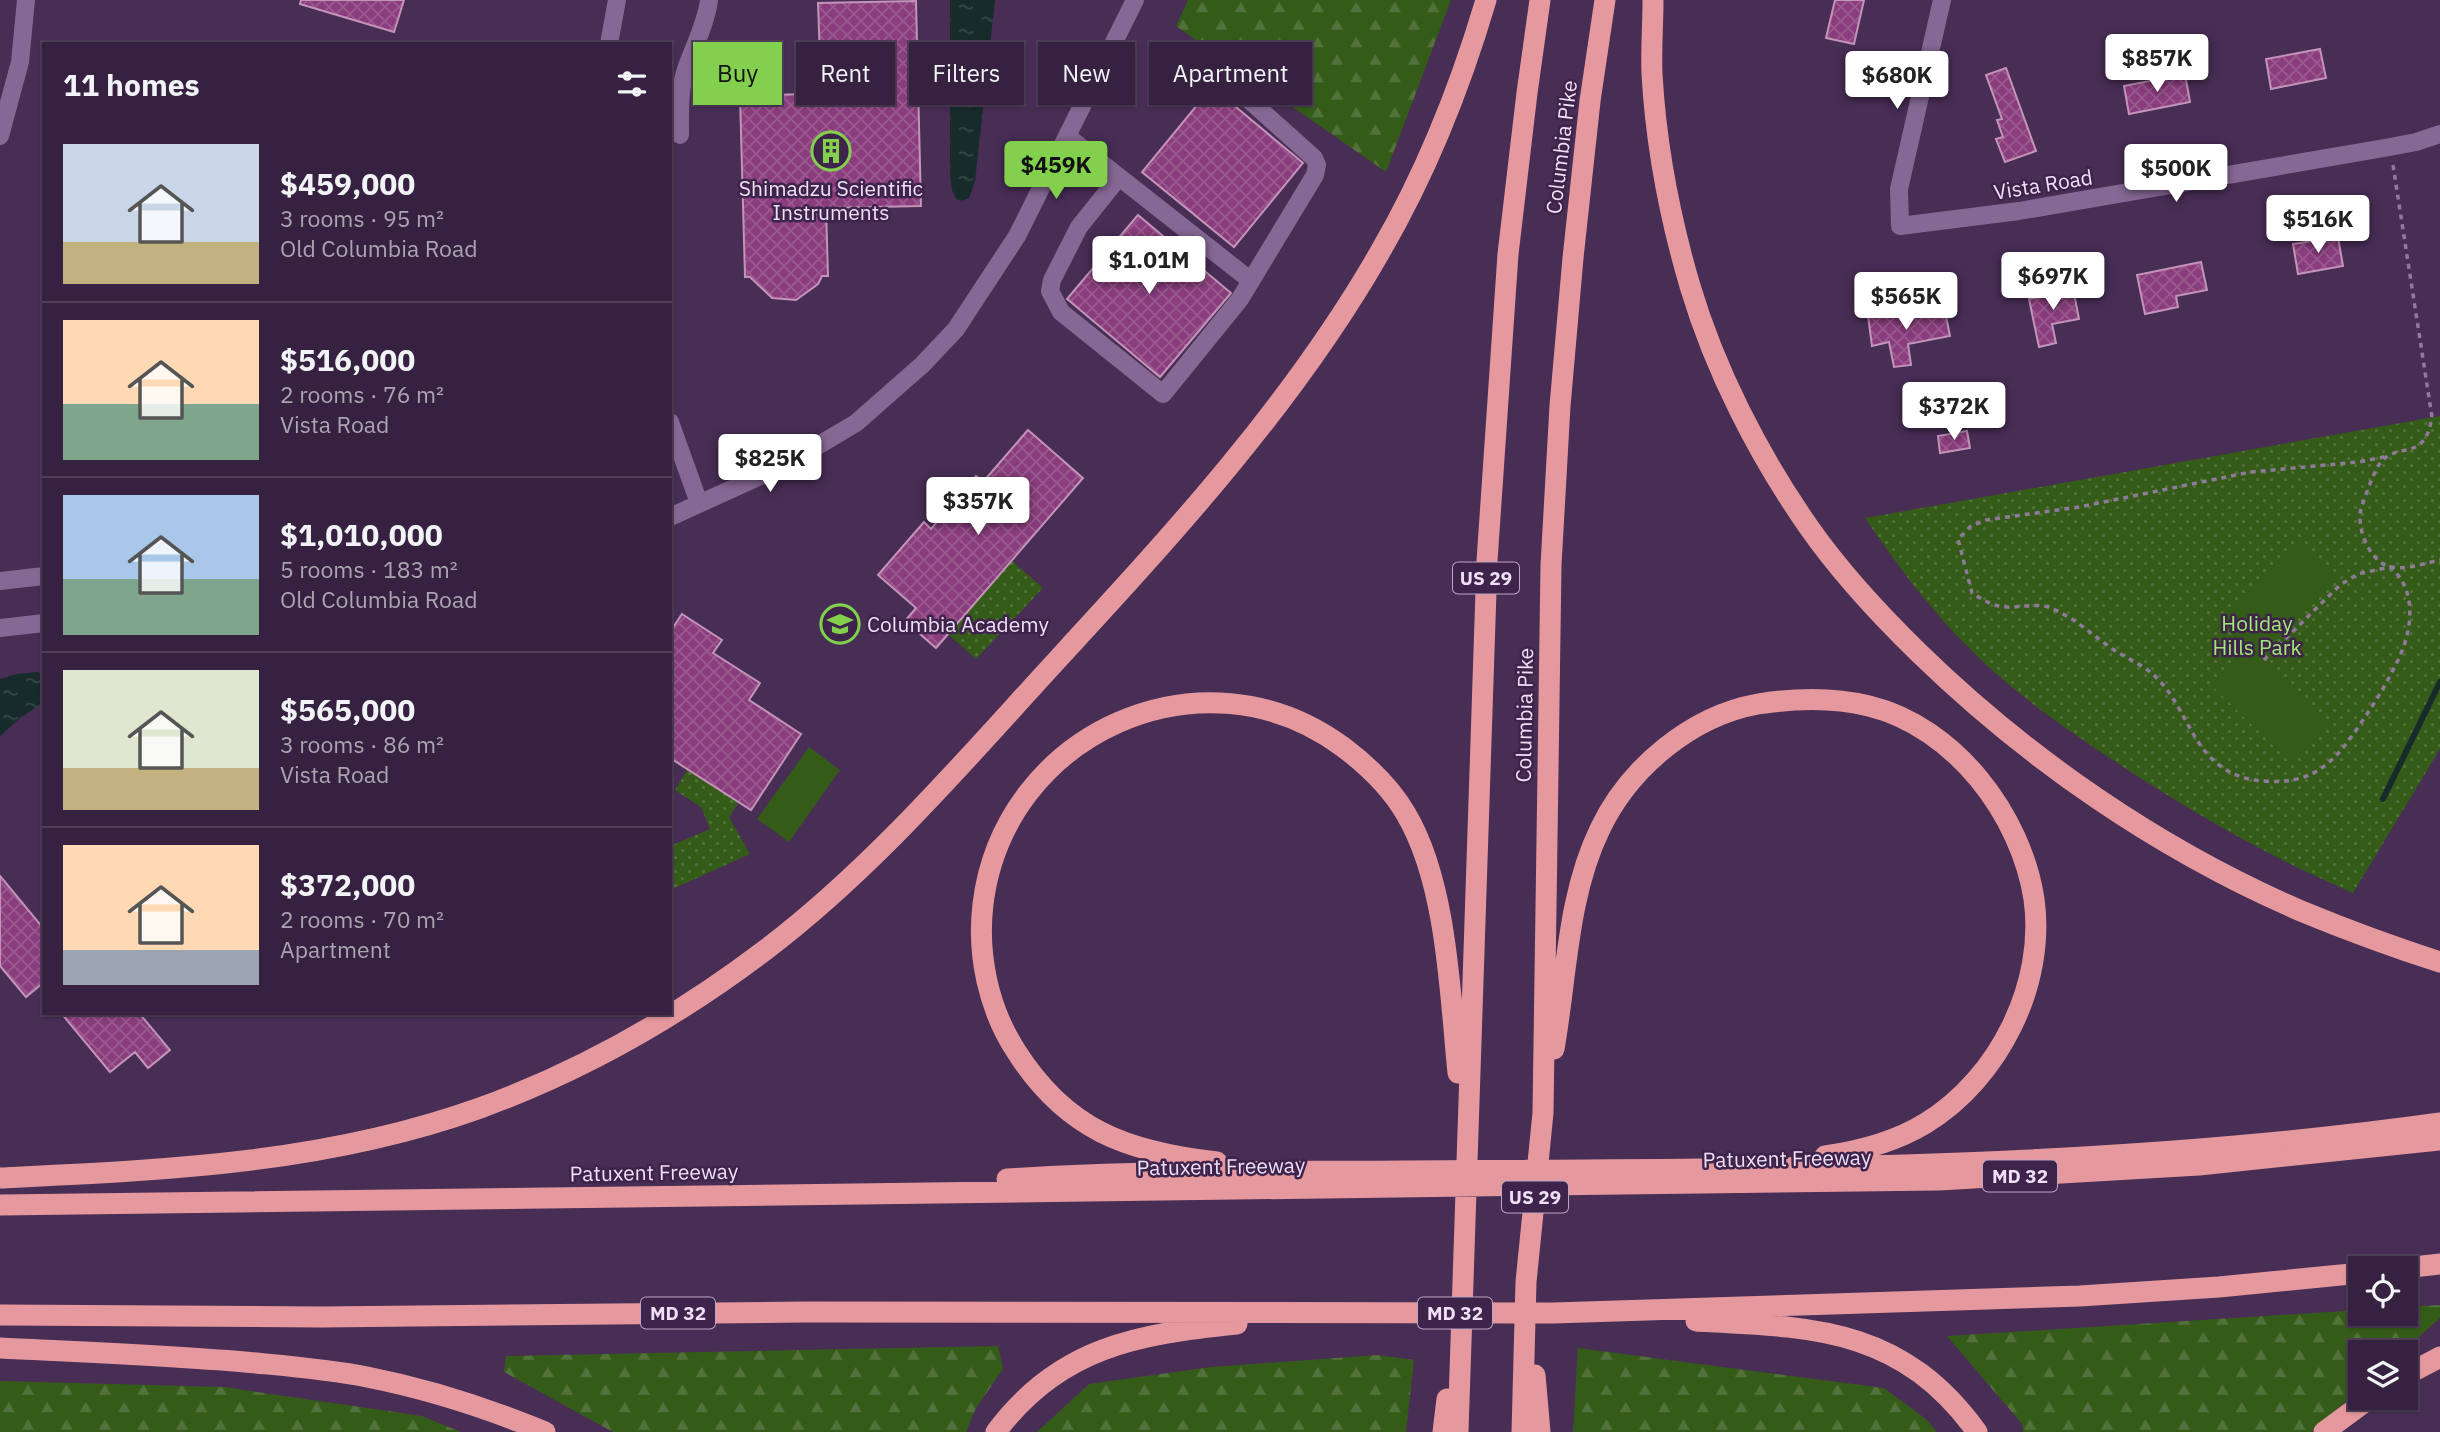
<!DOCTYPE html>
<html lang="en">
<head>
<meta charset="utf-8">
<style>
	body { margin:0; font-family:"IBM Plex Sans",sans-serif; background:#3d2a47; color:#f1f3f6; height:100vh; display:flex; flex-direction:column; font-size:26px; white-space:nowrap }
	* { box-sizing:border-box; margin:0 }
	p { font-size:23px; color:#aaa4b1 }
	.icon { flex:none; width:38px; height:38px; fill:none; stroke:currentColor; stroke-width:2; stroke-linecap:round; stroke-linejoin:round }
	.map { position:relative; flex:1; overflow:hidden }
	.side { position:absolute; left:42px; top:42px; width:630px; height:973px; display:flex; flex-direction:column; background:#362240; border-radius:0px; box-shadow:0 2px 5px #0004,0 0 0 2px #503f59 }
	.side>* { flex:none }
	.hud { position:absolute; left:693px; top:42px; width:665px; height:63px; display:flex; gap:14px }
	.buttons { position:absolute; left:2348px; top:1256px; display:grid; gap:14px }
	.buttons a { display:grid; place-items:center; width:70px; height:70px; border-radius:0px; background:#362240; box-shadow:0 2px 5px #0004,0 0 0 2px #503f59; font-size:35px }
	.price { position:absolute; translate:-50% -60px; padding:0 16px; border-radius:7px; background:#fff; color:#222; font-size:23px; line-height:46px; filter:drop-shadow(0 2px 4px #0008) }
	.price::after { content:''; position:absolute; left:50%; top:42px; width:21px; height:16px; margin-left:-10px; background:inherit; clip-path:polygon(0 0,100% 0,50% 100%) }
	.price.on { background:#83d04e; color:#111 }
	ul { padding:0; list-style:none }
	li { display:flex; align-items:center; gap:21px; height:175px; padding:0 21px }
	li+li { border-top:2px solid #503f59 }
	li span { display:grid; place-items:center; flex:none; width:196px; height:140px; border-radius:0px; color:#555 }
	li>.icon { margin-inline-start:auto }
	span .icon { width:84px; height:84px; fill:#fffc; stroke-width:1 }
	li b { font-size:30px }
	h2 { display:flex; justify-content:space-between; align-items:center; height:84px; padding:0 21px; font-size:30px }
	.tag { padding:0 24px; border-radius:0px; background:#362240; box-shadow:0 2px 5px #0004,0 0 0 2px #503f59; font-size:24px; line-height:63px }
	.tag.on { background:#83d04e; color:#111 }
	.map>svg:first-child { display:block }
	.forest { fill:url(#forest-firs) }
	.park { fill:url(#park-dots) }
	.pitch { fill:#355b19 }
	.water { fill:url(#water-ripples) }
	.lines { fill:none; stroke-linecap:round; stroke-linejoin:round }
	.stream { stroke:#162b2a; stroke-width:6 }
	.building { fill:url(#building-cross-hatch); stroke:#c394b8; stroke-width:2 }
	.path { stroke:#907a9b; stroke-width:3.5; stroke-dasharray:5 5; stroke-linecap:butt }
	.minor { stroke:#866894; stroke-width:18 }
	.highway { stroke:#e5999e; stroke-width:21 }
	.labels { text-anchor:middle; dominant-baseline:central; stroke-width:5; stroke-linejoin:round; paint-order:stroke }
	.shield { fill:#3e234a; stroke:#baa7c3; stroke-width:2 }
	.shield-label { font-size:19px; font-weight:bold; fill:#efdff7 }
	.street-label { font-size:21px; fill:#efdff7; stroke:#3e234a }
	.poi-label { font-size:21px; fill:#efdff7; stroke:#3e234a }
	.park-label { font-size:21px; fill:#a1e775; stroke:#3e234a }
</style>
</head>
<body>
<div class="map">
<svg width="2440" height="1432" viewBox="0 0 2440 1432">
	<defs>
		<pattern id="forest-firs" width="22" height="20" patternUnits="userSpaceOnUse" patternTransform="scale(1.75)"><rect width="22" height="20" fill="#355b19"/><path d="M5 1l3.5 6h-7zM16 11l3.5 6h-7z" fill="#53723b"/></pattern>
		<pattern id="park-dots" width="8" height="8" patternUnits="userSpaceOnUse" patternTransform="scale(1.75)"><rect width="8" height="8" fill="#355b19"/><path d="M2 2h.1M6 6h.1" fill="none" stroke="#53723b" stroke-width="1.8" stroke-linecap="round"/></pattern>
		<pattern id="water-ripples" width="26" height="14" patternUnits="userSpaceOnUse" patternTransform="scale(1.75)"><rect width="26" height="14" fill="#162b2a"/><path d="M2 4q2-2 4 0t4 0M15 11q2-2 4 0t4 0" fill="none" stroke="#38494a"/></pattern>
		<pattern id="building-cross-hatch" width="8" height="8" patternUnits="userSpaceOnUse" patternTransform="scale(1.75)"><rect width="8" height="8" fill="#8a3d7d"/><path d="M0 0l8 8M0 8l8-8" fill="none" stroke="#9b5990"/></pattern>
	</defs>
	<rect width="100%" height="100%" fill="#482d55"/>
	<path class="forest" d="M1188,0h263l-65,172 -210,-146z
		M2440,1305v13l-39,35h-40v35l-50,44h-288l-1,-8 -75,-88 414,-26v4h45v-7z
		M998,1346l5,23 -27,39 -10,24h-353l-109,-60 2,-16z
		M1578,1348l306,40 42,31 11,13h-364z
		M1378,1355l36,5 -8,72h-369l52,-48 122,-17z
		M0,1381l224,6 198,29 39,16h-461z"/>
	<path class="park" d="M2440,416v333l-87,144c-79,-34 -153,-76 -225,-123 -54,-35 -110,-73 -156,-119 -41,-40 -75,-86 -107,-133z
		M1012,561l31,27 -67,71 -28,-25z
		M688,769l51,33 -10,15 21,37 -80,36v-44l40,-17 -9,-22 -26,-17z"/>
	<path class="pitch" d="M2297,543l35,34 -74,77 69,66 -39,40 -77,-75 38,-39 -27,-26z
		M809,747l31,23 -51,72 -32,-23z"/>
	<path class="water" d="M950,0h45l-20,181 -6,17 -7,3 -6,-2 -4,-9 -2,-17z
		M38,672l6,3v27l-24,16 -20,18v-57l17,-5z"/>
	<g class="lines">
		<path class="stream" d="M2383,799l57,-117"/>
	</g>
	<path class="building" d="M301,0h103l-10,32 -94,-28z
		M1835,0h29l-10,44 -28,-6z
		M916,1l5,205 -95,2 2,68h-6l-4,8 -22,16 -24,-2 -22,-21h-5l-5,-181 65,-2v-7l16,-1 -3,-83z
		M2320,49l6,29 -55,11 -5,-30z
		M2006,68l30,83 -31,11 -9,-23 7,-2 -6,-17 5,-1 -16,-44z
		M2185,74l5,28 -61,12 -5,-28z
		M1212,87l91,76 -69,84 -92,-75z
		M1138,215l93,78 -71,84 -93,-78z
		M2338,237l5,29 -45,8 -5,-30z
		M2201,262l6,28 -31,6 2,11 -33,7 -8,-39z
		M2072,283l7,36 -27,5 4,19 -17,4 -10,-48 21,-4 -2,-6z
		M1891,310l2,5 18,-4 2,6 32,-6 5,25 -42,8 3,21 -17,2 -5,-25 -17,4 -4,-30z
		M1028,430l55,48 -147,170 -31,-27 11,-13 -38,-33 46,-53 7,7 45,-53 7,6z
		M1967,431l3,17 -30,5 -2,-17z
		M682,614l40,26 -9,13 47,30 -11,17 52,34 -50,76 -81,-52v-126z
		M0,876l44,53v53l-18,15 -26,-31z
		M61,1013h78l31,37 -22,18 -13,-16 -25,20z"/>
	<g class="lines">
		<path class="path" d="M2393,165l39,252c-8,50 -38,20 -55,51 -6,12 -12,28 -16,41 -5,19 9,54 30,58 15,3 35,-4 49,-7
			M2264,660l76,-75 18,-11 32,-7c29,24 22,67 6,97 -10,21 -22,40 -35,59 -27,40 -47,62 -98,58 -20,-1 -38,-9 -52,-23 -26,-27 -33,-67 -65,-89 -10,-7 -21,-12 -32,-19 -22,-15 -41,-34 -66,-43 -14,-4 -29,1 -42,0 -14,-1 -23,-7 -34,-14l-14,-54 13,-13 15,-6 93,-13 172,-35 108,-10 29,-6"/>
		<path class="minor" d="M1942,0l-43,189 1,37 119,-15 371,-64 26,-5 24,-8
			M609,44l8,-44
			M680,135c0,-23 -1,-45 6,-66 8,-23 20,-45 23,-69
			M0,136l20,-74 6,-62
			M1067,136l183,144
			M1119,177l-40,50 -27,53 -2,11 11,21 102,82 77,-95 75,-124 2,-10 -3,-7 -96,-86
			M670,422l29,81
			M670,517l117,-53 69,-41 66,-58 34,-36 61,-93 118,-236
			M0,581l44,-5
			M0,628l44,-5"/>
		<path class="highway" d="M1653,0c0,25 -2,49 -1,74 4,71 18,144 38,212 25,84 68,168 118,240 32,46 71,88 111,127 110,107 241,197 382,258 46,19 92,36 139,51
			M1554,1049c13,-74 13,-152 46,-220 29,-61 91,-113 158,-125 38,-6 74,-7 111,2 86,21 152,109 165,193 12,85 -35,179 -108,224 -31,19 -65,28 -101,33
			M1217,1162c-90,-10 -151,-32 -201,-111 -28,-43 -39,-97 -33,-147 21,-171 220,-261 360,-157 24,18 48,41 63,67 41,69 44,180 52,259
			M0,1178c164,-8 324,-14 480,-70 102,-37 198,-92 284,-157 110,-83 202,-192 295,-293 116,-126 236,-257 321,-406 46,-79 80,-164 106,-252
			M1007,1179c132,-9 265,-7 397,-8 345,-2 693,0 1036,-48
			M0,1205l1939,-25 260,-15 241,-25
			M2396,1269l44,-5
			M0,1315l321,2 486,-5 747,1 526,-17 139,-9 142,-14
			M1696,1321c117,6 205,6 281,111
			M0,1348c82,4 163,7 245,14 41,4 82,7 122,15 61,12 120,31 178,55
			M1535,1375l5,57
			M2406,1375l34,-18
			M996,1432c63,-85 142,-98 241,-108
			M1443,1432l4,-33
			M1458,1432l29,-871 21,-307 19,-161 13,-93
			M1522,1432l4,-150 17,-169 8,-548 9,-159 13,-148 17,-157 15,-101
			M2324,1432l46,-34"/>
	</g>
	<defs>
		<g id="building-ring" transform="scale(2.0125)"><circle r="9.5" fill="#3e234a" stroke="#83d04e" stroke-width="1.5"/><path d="M-4-6H4V6H1V3H-1V6H-4ZM-2.5-4.3h1.7v1.8h-1.7ZM.8-4.3h1.7v1.8H.8ZM-2.5-1h1.7V.8h-1.7ZM.8-1h1.7V.8H.8Z" fill="#83d04e"/></g>
		<g id="school-ring" transform="scale(2.0125)"><circle r="9.5" fill="#3e234a" stroke="#83d04e" stroke-width="1.5"/><path d="M0-5L7-2L0 1L-7-2ZM-4 1L0 2.5L4 1V4Q0 6-4 4Z" fill="#83d04e"/></g>
	</defs>
	<g fill-rule="evenodd">
		<use href="#building-ring" x="831" y="151"/>
		<use href="#school-ring" x="840" y="624"/>
	</g>
	<g class="labels">
		<g class="shield">
			<rect x="1453" y="562.5" width="66" height="31" rx="5"/>
			<rect x="1983" y="1160.5" width="74" height="31" rx="5"/>
			<rect x="1502" y="1181.5" width="66" height="31" rx="5"/>
			<rect x="641" y="1297.5" width="74" height="31" rx="5"/>
			<rect x="1418" y="1297.5" width="74" height="31" rx="5"/>
		</g>
		<g class="shield-label">
			<text x="1486" y="578">US 29</text>
			<text x="2020" y="1176">MD 32</text>
			<text x="1535" y="1197">US 29</text>
			<text x="678" y="1313">MD 32</text>
			<text x="1455" y="1313">MD 32</text>
		</g>
		<g class="street-label">
			<text transform="translate(1561 147) rotate(-83)">Columbia Pike</text>
			<text transform="translate(2043 184) rotate(-9)">Vista Road</text>
			<text transform="translate(1524 715) rotate(-89)">Columbia Pike</text>
			<text transform="translate(1787 1158) rotate(-1)">Patuxent Freeway</text>
			<text transform="translate(1221 1166) rotate(-1)">Patuxent Freeway</text>
			<text transform="translate(654 1172) rotate(-1)">Patuxent Freeway</text>
		</g>
		<g class="poi-label">
			<text x="831" y="188">Shimadzu Scientific<tspan x="831" dy="24">Instruments</tspan></text>
			<text x="867" y="624" text-anchor="start">Columbia Academy</text>
		</g>
		<g class="park-label">
			<text x="2257" y="623">Holiday<tspan x="2257" dy="24">Hills Park</tspan></text>
		</g>
	</g>
</svg>
<div class="buttons">
<a><svg class="icon" aria-label="locate" viewBox="0 0 24 24"><circle cx="12" cy="12" r="6"/><path d="M12 2v4M12 18v4M2 12h4M18 12h4"/></svg></a>
<a><svg class="icon" aria-label="layers" viewBox="0 0 24 24"><path d="M12 4l9 5-9 5-9-5zM3 14l9 5 9-5"/></svg></a>
</div>
<b class="price" style="left:2157px;top:94px">$857K</b>
<b class="price" style="left:1897px;top:111px">$680K</b>
<b class="price on" style="left:1056px;top:201px">$459K</b>
<b class="price" style="left:2176px;top:204px">$500K</b>
<b class="price" style="left:2318px;top:255px">$516K</b>
<b class="price" style="left:1149px;top:296px">$1.01M</b>
<b class="price" style="left:2053px;top:312px">$697K</b>
<b class="price" style="left:1906px;top:332px">$565K</b>
<b class="price" style="left:1954px;top:442px">$372K</b>
<b class="price" style="left:770px;top:494px">$825K</b>
<b class="price" style="left:978px;top:537px">$357K</b>
<div class="hud">
<a class="tag on">Buy</a>
<a class="tag">Rent</a>
<a class="tag">Filters</a>
<a class="tag">New</a>
<a class="tag">Apartment</a>
</div>
<section class="side">
<h2>11 homes<svg class="icon" aria-label="filters" viewBox="0 0 24 24"><path d="M4 7h16M4 17h16"/><circle cx="9" cy="7" r="2"/><circle cx="15" cy="17" r="2"/></svg></h2>
<ul>
<li><span style="background:linear-gradient(#c9d6e8 70%,#c2b280 0)"><svg class="icon" aria-label="home" viewBox="0 0 24 24"><path d="M3 11l9-7 9 7M6 9v11h12V9"/></svg></span><div><b>$459,000</b><p>3 rooms · 95 m²</p><p>Old Columbia Road</p></div></li>
<li><span style="background:linear-gradient(#ffd9b3 60%,#7fa58c 0)"><svg class="icon" aria-label="home" viewBox="0 0 24 24"><path d="M3 11l9-7 9 7M6 9v11h12V9"/></svg></span><div><b>$516,000</b><p>2 rooms · 76 m²</p><p>Vista Road</p></div></li>
<li><span style="background:linear-gradient(#a9c7e8 60%,#7fa58c 0)"><svg class="icon" aria-label="home" viewBox="0 0 24 24"><path d="M3 11l9-7 9 7M6 9v11h12V9"/></svg></span><div><b>$1,010,000</b><p>5 rooms · 183 m²</p><p>Old Columbia Road</p></div></li>
<li><span style="background:linear-gradient(#dfe7d0 70%,#c2b280 0)"><svg class="icon" aria-label="home" viewBox="0 0 24 24"><path d="M3 11l9-7 9 7M6 9v11h12V9"/></svg></span><div><b>$565,000</b><p>3 rooms · 86 m²</p><p>Vista Road</p></div></li>
<li><span style="background:linear-gradient(#ffd9b3 75%,#9aa5b1 0)"><svg class="icon" aria-label="home" viewBox="0 0 24 24"><path d="M3 11l9-7 9 7M6 9v11h12V9"/></svg></span><div><b>$372,000</b><p>2 rooms · 70 m²</p><p>Apartment</p></div></li>
</ul>
</section>
</div>
</body>
</html>
